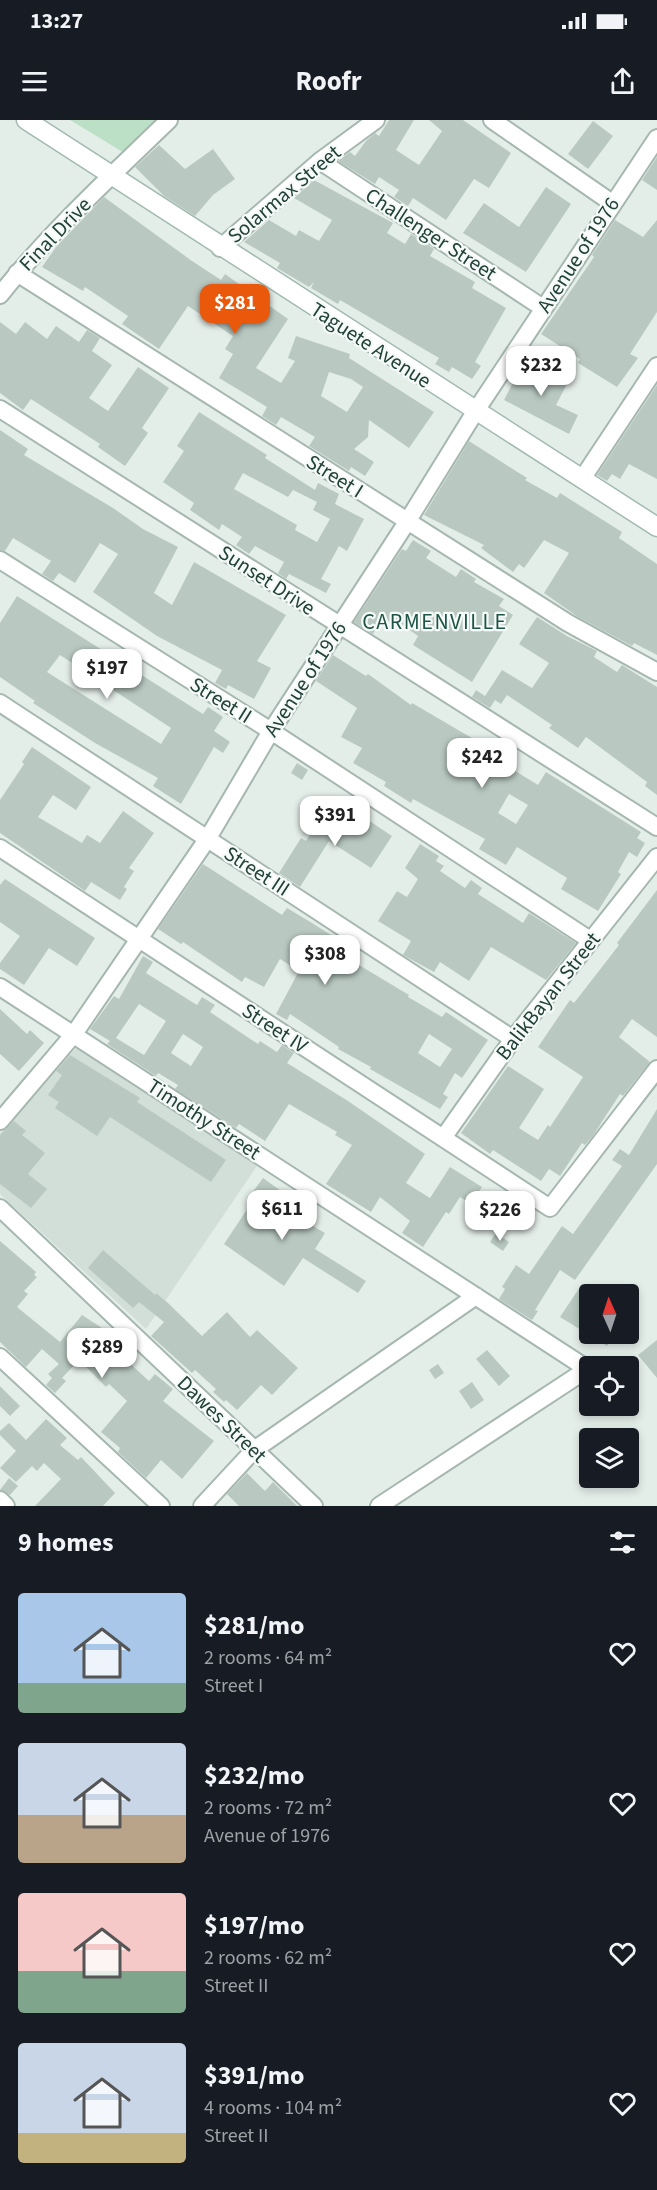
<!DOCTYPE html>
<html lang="en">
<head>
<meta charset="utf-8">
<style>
	body { margin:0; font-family:"Source Sans 3",sans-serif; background:#242831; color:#f1f3f6; height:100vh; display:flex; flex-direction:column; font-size:22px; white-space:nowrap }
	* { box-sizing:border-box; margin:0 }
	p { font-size:20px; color:#9ea1a6 }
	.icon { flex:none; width:33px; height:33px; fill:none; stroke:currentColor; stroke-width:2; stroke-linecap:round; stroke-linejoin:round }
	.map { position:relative; height:1386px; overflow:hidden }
	.panel { display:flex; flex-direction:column; background:#171b24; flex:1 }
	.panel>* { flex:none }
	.needle { width:39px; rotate:357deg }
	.controls { position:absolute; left:579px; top:1164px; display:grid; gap:12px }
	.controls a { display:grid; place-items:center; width:60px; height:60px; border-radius:6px; background:#171b24; box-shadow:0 3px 9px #0003; font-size:30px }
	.price { position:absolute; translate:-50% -51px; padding:0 14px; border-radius:12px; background:#fff; color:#222; font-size:20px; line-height:39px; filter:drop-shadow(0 2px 3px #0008) }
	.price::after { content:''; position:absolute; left:50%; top:36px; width:18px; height:14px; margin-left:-9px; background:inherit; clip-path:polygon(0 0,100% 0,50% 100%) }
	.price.active { background:#ea580c; color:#fff }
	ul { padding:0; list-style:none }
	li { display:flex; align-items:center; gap:18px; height:150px; padding:0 18px }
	li span { display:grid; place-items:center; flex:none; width:168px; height:120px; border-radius:6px; color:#555 }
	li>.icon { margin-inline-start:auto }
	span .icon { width:72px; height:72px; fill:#fffc; stroke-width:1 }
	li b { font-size:26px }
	h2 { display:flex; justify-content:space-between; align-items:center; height:72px; padding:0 18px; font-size:26px }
	.status { display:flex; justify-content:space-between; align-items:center; height:42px; padding:0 30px; background:#171b24; direction:ltr }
	.status svg { height:16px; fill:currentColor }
	header { display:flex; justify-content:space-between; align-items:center; height:78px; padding:0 18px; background:#171b24; font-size:27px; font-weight:700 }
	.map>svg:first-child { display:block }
	.built { fill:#d2ded8 }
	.green { fill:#bce0c5 }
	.building { fill:#b9c9c2; fill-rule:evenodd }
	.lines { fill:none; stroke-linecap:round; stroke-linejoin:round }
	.street-casing { stroke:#a6b7b0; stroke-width:20 }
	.secondary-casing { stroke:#a2bab1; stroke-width:21 }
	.street { stroke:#fff; stroke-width:16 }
	.secondary { stroke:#fff; stroke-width:18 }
	.labels { text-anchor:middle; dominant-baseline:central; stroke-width:4.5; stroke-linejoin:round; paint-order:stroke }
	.street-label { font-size:21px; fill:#224138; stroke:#f5faf8 }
	.neighbourhood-label { font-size:22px; letter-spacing:1.5px; fill:#1d5445; stroke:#f5faf8 }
</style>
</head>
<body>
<div class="status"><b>13:27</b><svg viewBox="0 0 49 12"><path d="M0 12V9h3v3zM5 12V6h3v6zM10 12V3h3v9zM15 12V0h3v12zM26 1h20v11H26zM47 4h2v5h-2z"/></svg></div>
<header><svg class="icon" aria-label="menu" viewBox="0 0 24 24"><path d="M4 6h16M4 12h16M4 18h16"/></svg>Roofr<svg class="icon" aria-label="share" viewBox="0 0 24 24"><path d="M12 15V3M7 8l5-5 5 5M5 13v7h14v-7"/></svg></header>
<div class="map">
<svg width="657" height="1386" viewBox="0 0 657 1386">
	<rect width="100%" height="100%" fill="#e4eee9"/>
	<path class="built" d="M77,927l180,119 -111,163 -146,-135v-61z"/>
	<path class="green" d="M70,0h89l-33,34z"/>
	<path class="building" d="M389,0h25l-18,30 23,15 23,-34 -13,-11h34l48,33 -22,35 -15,-9 -28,41 -33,-22 -5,8 -14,-9 5,-7 -20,-13 -4,7 -37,-23 12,-9 5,4 11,-15 9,-8 4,3z
		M593,1l20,15 -25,33 -20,-15z
		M159,25l26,24 28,-20 22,30 -22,16 -18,21 -31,-20 -29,-29z
		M657,37v33l-15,-10z
		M314,60l79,43 -6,10 18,11 6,-10 23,15 -4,7 45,26 -3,6 34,20 -31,54 6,4 -9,13 -20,-12 -3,5 -14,-8 4,-6 -99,-58 -2,4 -27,-16 3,-6 -5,5 -32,-19 3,-5 -36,-21 25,-22 27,16 3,-6 20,11 13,-21 -38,-22z
		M546,67l25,17 -45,68 -63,-39 21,-30 35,24z
		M104,77l88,64 29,19 4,-6 63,45 -32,49 25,15 14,-22 -7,-3 8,-22 54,18 -1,4 85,54 -25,36 -40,-28 -1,17 -14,12 20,13 -9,14 -14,-9 -2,4 -40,-25 6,-9 -34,-20 -5,8 -11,-7 -3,-2 5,-9 -48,-29 14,-24 -8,-5 8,-13 -45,-30 -29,43 -37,-25 6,-8 -43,-29 -2,4 -41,-24 14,-20zM329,252l22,7 12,8 -16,25 -26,-16z
		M615,100l28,17 14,-17v92l-27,42 8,4 -21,29 -39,-24 2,-4 -39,-25 53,-77 -2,-2z
		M0,202l16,12 9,-12 22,17 9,-13 23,16 8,-12 13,8 -8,13 20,14 -23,33 19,13 30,-44 31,21 -27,40 6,5 -23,33 -27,-19 2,-3 -69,-45 -8,11 -23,-17z
		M524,241l43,23 -11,21 22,10 -9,19 -65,-34z
		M657,265v94l-28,-15 -9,15 -8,-5 -5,7 -10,-6z
		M199,292l68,43 -2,3 50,32 3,-7 21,11 -4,10 29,15 -17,32 -8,-5 -18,33 10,5 -5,9 -37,-19 -3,5 -8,-6 6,-11 -29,-16 -6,8 -13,-9 6,-8 -20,-13 -3,6 -29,-20 4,-7 -31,-21 21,-31 -7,-5zM243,353l45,24 5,-7 24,12 -4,8 17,9 -13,23 -22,-12 2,-5 -63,-36z
		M0,310l28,19 -4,6 89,53 30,21 35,18 -24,46 18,12 22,-43 92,53 -29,46 14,7 -17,31 -26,-14 -2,4 -11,-6 7,-13 -65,-34 -64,-44 25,-38 -18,-11 -25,40 -16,-10 -6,8 -11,-7 9,-13 -38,-23 -8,13 -5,-1z
		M469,321l58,37 -2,2 32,18 3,-5 62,39 -3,6 38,26v91l-23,-12 -2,3 -54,-29 -34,-24 25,-40 -25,-13 -20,28 -5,-4 -6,8 -32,-24 3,-3 -60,-30z
		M413,420l18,11 -5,7 30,19 5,-8 15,10 -2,3 30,17 -5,7 14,9 -41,67 -59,-37 5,-9 -25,-18 -3,4 -7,-5 -10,17 -19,-12 48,-73 4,2z
		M17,476l186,118 5,-7 15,10 -9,14 16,11 -7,11 -9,-6 -33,57 -28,-18 5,-8 -63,-35 -62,-40 2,-2 -35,-24v-54zM60,535l111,73 -10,16 -114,-72z
		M537,497l30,19 30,15 -3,6 23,15 5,-7 35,22v108l-12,-9 2,-4 -61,-45 -8,11 -29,-20 3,-3 -45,-30 -6,9 -6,-4 -5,8 -18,-11 4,-7 9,6 17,-26 30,18 17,-25 -30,-19z
		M333,535l33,21 2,-2 43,31 1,-2 77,45 -3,5 52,32 8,-13 95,60 -4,6 8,5 -8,14 -8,-5 -11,20 3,2 -23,37 -37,-22 6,-11 -50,-31 -11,18 -27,-16 6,-10 -72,-40 -2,4 -27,-17 2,-4 -33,-19 9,-15 -21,-11 16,-29 -41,-27zM509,674l19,11 -12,19 -18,-11z
		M32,627l59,40 -15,23 -23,-15 -15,22 44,26 5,-8 13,8 23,-32 31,22 -25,35 5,3 -10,16 3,2 -7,11 -29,-18 -6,9 -85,-58v-33l24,-36 -2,-2z
		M297,643l11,7 -6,10 -11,-7z
		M324,693l31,21 10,-16 27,18 -21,32 -42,-27 -29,46 -21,-14 22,-35 5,3z
		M420,724l19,12 -3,5 8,5 -4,5 25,17 6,-8 11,8 -4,6 45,29 6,-10 47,30 -30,37 -55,-33 -22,34 -29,-19 -6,10 -31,-17 8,-14 -33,-20 19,-30 10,6 11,-18 -13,-11z
		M203,744l79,51 5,-7 25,15 38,24 -6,9 65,39 -1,2 34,20 4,-5 42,28 -26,38 -7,-5 -12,21 5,3 -8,12 -70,-40 1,-2 -33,-18 1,-2 -49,-33 -3,6 -11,-6 23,-43 -19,-12 -16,28 -19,-10 -3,5 -59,-40 -2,2 -23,-15zM429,914l23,15 -12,18 -22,-14z
		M5,759l90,59 -18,28 -28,-18 -25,37 -24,-16v-6l20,-27 -20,-14v-37z
		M657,770v147l-25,-18 -13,18 31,25 -27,34 -3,-2 -28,43 -7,8 -3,-2 -22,33 -11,-7 -8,12 -48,-31 -3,4 -29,-21 47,-67 36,23 -25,39 19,12 10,-15 2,2 33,-50 -45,-30 32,-47 4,3 45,-58 -2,-2z
		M143,836l10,6 -7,11 51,32 5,-8 13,8 -5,7 48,32 2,-3 17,11 5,-7 12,8 -7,10 61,38 77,53 -19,29 24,15 20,-31 32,20 -11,17 -11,-7 -11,17 -3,-2 -23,35 -21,-14 8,-12 -30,-24 -9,15 -45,-28 26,-39 -17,-10 2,-3 -48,-28 -24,37 -26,-17 -3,4 -61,-39 3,-4 -20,-12 -2,3 -49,-32 3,-3 -20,-12 24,-33 5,3zM139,884l27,17 -22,34 -28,-17zM183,914l20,13 -12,19 -20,-13z
		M0,889l27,25 3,-4 14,13 -25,28 -19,-17z
		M70,935l70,43 -3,4 89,58 -15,22 -101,-65 -13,19 -42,-28 4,-6 -11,-7 14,-20 -6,-4z
		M657,989v55l-82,116 -15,-10 -25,40 3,1 -6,9 -33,-21 6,-10 -3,-2 14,-22 13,9 33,-48 11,8 49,-68 -10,-6 8,-11 9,6z
		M14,1001l12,10 -4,4 23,18 -17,21 19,15 -16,19 -31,-24v-49z
		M263,1058l18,13 -8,12 52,30 -10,16 51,32 -8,12 -55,-35 -19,28 -60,-42 32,-48 -4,-3z
		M496,1113l13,9 -6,9 -13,-9z
		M0,1121l36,31 -2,3 3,2 -13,14 4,3 -11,13 43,35 22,-27 17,11 16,13 -5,6 39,36 6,-7 18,15 -10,12 51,40 -32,38 -21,-19 -15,18 -28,-26 2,-4 -19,-16 26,-31 -18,-17 -3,3 -27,-27 -17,18 4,3 -11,12 -9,-8 6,-7 -4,-4 11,-10 -17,-15 -16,18 -26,-25z
		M103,1130l52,45 1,-2 12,10 34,33 25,-24 23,25 7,-7 41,38 -26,27 -11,-10 -24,25 -11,-10 -2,2 -11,-10 3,-3 -21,-19 -3,3 -41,-37 13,-14 -25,-20 -6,6 -45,-40z
		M582,1164l8,5v45h25l-8,12 -47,-29z
		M657,1220v38l-19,-23z
		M487,1230l23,26 -11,10 -23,-27z
		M438,1244l6,9 -9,6 -6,-9z
		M472,1262l12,18 -13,9 -12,-18z
		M0,1266l20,20 -10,10 -10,-10z
		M46,1299l21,19 -7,7 18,15 3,-3 34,36 -12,13h-68l26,-27 -17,-16 -7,8 -5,-5 -16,16 -16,-14 16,-17 -16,-16v-4l9,-8 17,17z
		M247,1353l18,18 8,-9 24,24h-58l-12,-12z
		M9,1358l9,8 -8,9 -10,-5z"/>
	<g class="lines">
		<g class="street-casing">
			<path id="street" d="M492,0l120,83
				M320,41l223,147
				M220,128l100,-87 56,-41
				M17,153l551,350 89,49
				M0,175c50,-63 111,-119 169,-175
				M0,289l657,418
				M582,359l75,-113
				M0,440l271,171 319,209
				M0,583l513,336
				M0,728l550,360 107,-139
				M0,867l583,379v6l-204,134
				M0,1001l74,-87 134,-196 63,-107 136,-209 68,-110 182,-274
				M443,1018l70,-99 144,-182
				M0,1088l314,298
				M0,1237l161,149
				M0,1380l6,6
				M202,1386l52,-56 222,-154"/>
		</g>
		<g class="secondary-casing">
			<path id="secondary" d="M26,0l631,407"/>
		</g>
		<use href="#street" class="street"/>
		<use href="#secondary" class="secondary"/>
	</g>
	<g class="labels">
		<g class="street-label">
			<text transform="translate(284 74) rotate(-40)">Solarmax Street</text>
			<text transform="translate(55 114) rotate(-46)">Final Drive</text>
			<text transform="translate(431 114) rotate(33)">Challenger Street</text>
			<text transform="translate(578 135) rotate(-57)">Avenue of 1976</text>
			<text transform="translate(371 225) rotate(33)">Taguete Avenue</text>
			<text transform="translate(335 356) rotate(32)">Street I</text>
			<text transform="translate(267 460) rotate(33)">Sunset Drive</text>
			<text transform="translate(305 559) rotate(-57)">Avenue of 1976</text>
			<text transform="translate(221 580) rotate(32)">Street II</text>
			<text transform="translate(257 751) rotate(33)">Street III</text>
			<text transform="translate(548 876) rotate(-52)">BalikBayan Street</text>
			<text transform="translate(275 908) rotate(33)">Street IV</text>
			<text transform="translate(204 999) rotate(33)">Timothy Street</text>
			<text transform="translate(222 1299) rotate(44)">Dawes Street</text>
		</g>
		<g class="neighbourhood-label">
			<text x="435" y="502">CARMENVILLE</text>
		</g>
	</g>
</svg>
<div class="controls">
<a><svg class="needle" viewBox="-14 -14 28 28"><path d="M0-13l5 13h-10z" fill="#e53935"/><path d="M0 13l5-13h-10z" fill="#9ea1a6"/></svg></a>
<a><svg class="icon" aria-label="locate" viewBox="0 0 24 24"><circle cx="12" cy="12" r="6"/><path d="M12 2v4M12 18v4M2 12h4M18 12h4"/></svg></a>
<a><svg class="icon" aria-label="layers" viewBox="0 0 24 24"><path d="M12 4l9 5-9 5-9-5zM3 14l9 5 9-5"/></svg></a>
</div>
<b class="price active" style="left:235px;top:215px">$281</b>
<b class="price" style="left:541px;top:277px">$232</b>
<b class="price" style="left:107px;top:580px">$197</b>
<b class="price" style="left:482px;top:669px">$242</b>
<b class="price" style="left:335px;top:727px">$391</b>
<b class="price" style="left:325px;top:866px">$308</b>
<b class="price" style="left:282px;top:1121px">$611</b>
<b class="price" style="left:500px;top:1122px">$226</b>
<b class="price" style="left:102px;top:1259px">$289</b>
</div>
<section class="panel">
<h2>9 homes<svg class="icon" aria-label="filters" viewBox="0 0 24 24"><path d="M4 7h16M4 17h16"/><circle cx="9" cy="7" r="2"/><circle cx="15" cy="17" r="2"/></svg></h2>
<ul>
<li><span style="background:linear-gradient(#a9c7e8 75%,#7fa58c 0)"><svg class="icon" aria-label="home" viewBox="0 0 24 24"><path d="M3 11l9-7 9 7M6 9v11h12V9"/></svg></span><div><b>$281/mo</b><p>2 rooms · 64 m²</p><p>Street I</p></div><svg class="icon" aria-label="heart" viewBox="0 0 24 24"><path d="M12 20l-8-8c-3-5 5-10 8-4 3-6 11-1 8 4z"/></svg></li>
<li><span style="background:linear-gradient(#c9d6e8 60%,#b9a48a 0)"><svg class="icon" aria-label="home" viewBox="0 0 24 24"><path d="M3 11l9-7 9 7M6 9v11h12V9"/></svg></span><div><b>$232/mo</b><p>2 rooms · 72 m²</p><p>Avenue of 1976</p></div><svg class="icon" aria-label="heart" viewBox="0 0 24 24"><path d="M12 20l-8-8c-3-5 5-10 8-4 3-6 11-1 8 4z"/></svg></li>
<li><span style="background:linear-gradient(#f6c9c9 65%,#7fa58c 0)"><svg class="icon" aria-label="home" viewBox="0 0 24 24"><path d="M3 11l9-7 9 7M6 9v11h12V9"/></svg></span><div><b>$197/mo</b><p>2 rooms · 62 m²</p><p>Street II</p></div><svg class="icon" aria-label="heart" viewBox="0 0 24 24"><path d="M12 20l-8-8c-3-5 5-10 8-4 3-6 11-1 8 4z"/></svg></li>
<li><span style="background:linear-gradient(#c9d6e8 75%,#c2b280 0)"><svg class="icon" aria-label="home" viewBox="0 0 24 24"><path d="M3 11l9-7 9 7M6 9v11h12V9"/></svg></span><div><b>$391/mo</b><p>4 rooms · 104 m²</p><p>Street II</p></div><svg class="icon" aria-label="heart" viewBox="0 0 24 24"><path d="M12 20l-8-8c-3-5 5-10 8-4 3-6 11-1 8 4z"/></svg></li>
</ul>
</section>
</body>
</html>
